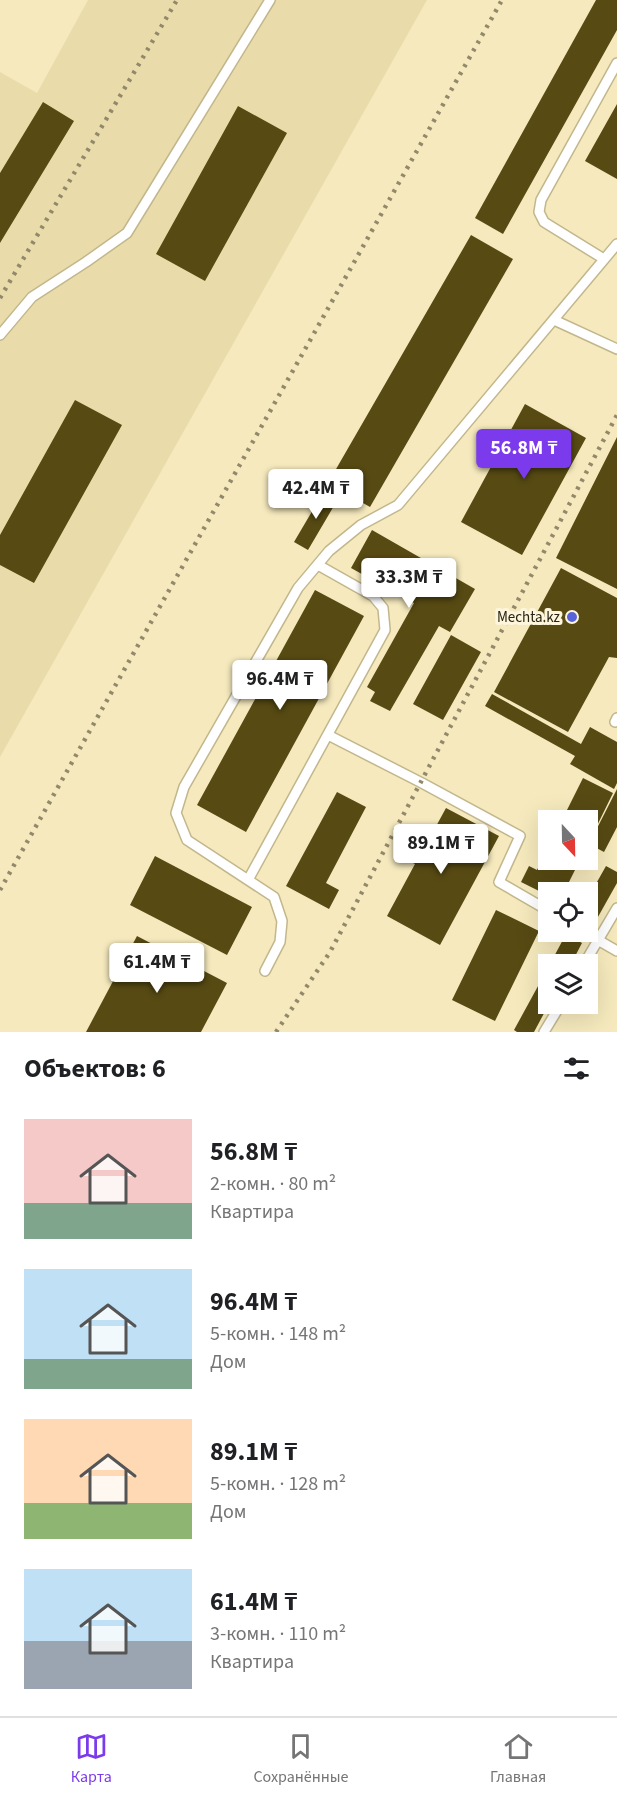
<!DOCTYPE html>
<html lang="ru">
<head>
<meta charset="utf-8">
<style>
	body { margin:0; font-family:"Source Sans 3",sans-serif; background:#f2f2f2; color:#202124; height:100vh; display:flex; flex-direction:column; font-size:22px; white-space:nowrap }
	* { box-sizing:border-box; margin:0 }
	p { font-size:20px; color:#757577 }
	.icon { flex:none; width:33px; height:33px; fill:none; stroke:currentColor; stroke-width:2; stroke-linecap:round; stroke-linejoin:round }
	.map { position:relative; height:1032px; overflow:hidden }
	.sheet { display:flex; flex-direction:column; background:#fff; flex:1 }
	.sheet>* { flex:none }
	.needle { width:39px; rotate:158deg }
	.controls { position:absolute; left:538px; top:810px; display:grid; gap:12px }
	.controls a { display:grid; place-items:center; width:60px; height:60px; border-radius:0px; background:#fff; box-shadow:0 6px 24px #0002; font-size:30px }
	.price { position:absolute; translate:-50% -51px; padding:0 14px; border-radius:6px; background:#fff; color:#222; font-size:20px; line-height:39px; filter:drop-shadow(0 2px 3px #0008) }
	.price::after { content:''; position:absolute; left:50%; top:36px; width:18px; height:14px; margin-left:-9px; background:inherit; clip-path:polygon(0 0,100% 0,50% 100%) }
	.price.selected { background:#7c3aed; color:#fff }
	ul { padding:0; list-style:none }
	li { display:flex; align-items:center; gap:18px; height:150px; padding:0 24px }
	li span { display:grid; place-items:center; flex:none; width:168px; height:120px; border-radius:0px; color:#555 }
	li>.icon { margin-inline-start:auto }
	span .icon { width:72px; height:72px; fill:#fffc; stroke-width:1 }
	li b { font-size:26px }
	h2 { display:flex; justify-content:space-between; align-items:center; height:72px; padding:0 24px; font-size:26px }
	.dock { display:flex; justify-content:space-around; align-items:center; height:84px; border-top:2px solid #e0e0e0; background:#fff; font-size:16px; color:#757577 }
	.dock a { display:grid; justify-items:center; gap:3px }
	.dock .selected { color:#7c3aed }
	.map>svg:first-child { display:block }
	.built { fill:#eadcaa }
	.building { fill:#574a13 }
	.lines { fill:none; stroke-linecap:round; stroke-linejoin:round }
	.lane-casing { stroke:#c2b78c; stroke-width:12 }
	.lane { stroke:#fff; stroke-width:9 }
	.rail { stroke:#92896b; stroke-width:4.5; stroke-dasharray:3 6; stroke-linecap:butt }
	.poi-dot { fill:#5863da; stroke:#fdf6dc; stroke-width:2 }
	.labels { text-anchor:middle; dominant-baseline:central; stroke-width:6; stroke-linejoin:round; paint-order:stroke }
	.poi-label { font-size:15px; fill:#282313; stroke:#fdf6dc; text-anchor:end }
</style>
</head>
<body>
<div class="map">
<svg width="617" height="1032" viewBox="0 0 617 1032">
	<rect width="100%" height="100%" fill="#f5e9bd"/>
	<path class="built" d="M88,0h339l-427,757v-685l37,21z"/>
	<path class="building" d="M596,0h21v30l-114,204 -28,-16z
		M43,102l31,19 -74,122v-70z
		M617,104v75l-32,-18z
		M238,106l49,27 -82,148 -49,-27z
		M471,235l42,24 -143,248 -42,-24z
		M75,400l47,25 -88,158 -34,-18v-30z
		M525,404l61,34 -64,117 -61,-33z
		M617,437v152l-61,-31z
		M324,491l14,8 -30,51 -14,-8z
		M372,530l103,59 -25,43 -11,-6 -49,85 -20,-10 5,-9 -8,-5 47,-84 -63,-35z
		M561,568l56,30v60l-8,-1 -41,75 -74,-40z
		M315,590l49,26 -118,216 -49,-27z
		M451,635l30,17 -38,68 -30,-16z
		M492,694l89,50 9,-17 27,15v41l-3,6 -44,-25 5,-8 -90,-50z
		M583,778l30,15 -25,51v-24h-26z
		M617,789v38l-13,25 -15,-8z
		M337,792l29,15 -40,76 13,7 -10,19 -43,-23z
		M446,808l53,28 -59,109 -53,-29 28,-52 -16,-8 13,-24 16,9z
		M549,846v14h31l-16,32h-15v4l-28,-14 8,-16 8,4z
		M155,856l97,51 -25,48 -97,-50z
		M606,866l11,6v11l-23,41 -6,-3v-23z
		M496,910l43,21 -44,90 -43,-21z
		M566,934l16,9 -11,21h-21z
		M137,936l90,47 -26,49h-115z
		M549,966v38l-15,28h-17l-3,-2z"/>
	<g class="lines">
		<g class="lane-casing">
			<path id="lane" d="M604,259l-60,-37 -5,-10 2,-12 76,-137
				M554,320l63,29
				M0,335l32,-38 54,-35 41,-29 143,-233
				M615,722l2,-4
				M328,735l94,48 98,53 -21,46 50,29
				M248,880l137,-250 -2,-22 -10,-12 -55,-31
				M584,932l33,19
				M584,964l33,-56
				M265,971l15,-29 2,-21 -8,-24 -87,-57 -11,-27 8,-26 114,-199 31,-37 32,-26 37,-20 219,-261
				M544,1032l17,-28"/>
		</g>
		<use href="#lane" class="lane"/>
		<path class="rail" d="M0,298l177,-298
			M0,890l502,-890
			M276,1032l54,-80 287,-537"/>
	</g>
	<circle class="poi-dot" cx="572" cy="617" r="6"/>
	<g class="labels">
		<g class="poi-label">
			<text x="560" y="617">Mechta.kz</text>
		</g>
	</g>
</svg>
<div class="controls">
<a><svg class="needle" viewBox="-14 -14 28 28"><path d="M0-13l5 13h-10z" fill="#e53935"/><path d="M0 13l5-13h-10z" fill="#757577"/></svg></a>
<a><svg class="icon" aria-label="locate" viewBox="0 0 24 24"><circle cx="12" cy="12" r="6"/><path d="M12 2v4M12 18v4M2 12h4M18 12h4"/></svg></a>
<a><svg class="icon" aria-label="layers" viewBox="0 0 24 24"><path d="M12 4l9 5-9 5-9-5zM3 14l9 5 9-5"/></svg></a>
</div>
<b class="price selected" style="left:524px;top:480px">56.8M ₸</b>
<b class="price" style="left:316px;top:520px">42.4M ₸</b>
<b class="price" style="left:409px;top:609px">33.3M ₸</b>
<b class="price" style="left:280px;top:711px">96.4M ₸</b>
<b class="price" style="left:441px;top:875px">89.1M ₸</b>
<b class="price" style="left:157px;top:994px">61.4M ₸</b>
</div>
<section class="sheet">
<h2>Объектов: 6<svg class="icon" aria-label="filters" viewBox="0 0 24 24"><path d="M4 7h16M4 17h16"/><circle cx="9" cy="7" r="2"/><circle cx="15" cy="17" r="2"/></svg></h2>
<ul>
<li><span style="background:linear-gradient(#f6c9c9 70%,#7fa58c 0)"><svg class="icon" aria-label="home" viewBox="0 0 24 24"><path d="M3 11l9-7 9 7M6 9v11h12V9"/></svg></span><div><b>56.8M ₸</b><p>2-комн. · 80 m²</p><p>Квартира</p></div></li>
<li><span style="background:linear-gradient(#bfe0f5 75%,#7fa58c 0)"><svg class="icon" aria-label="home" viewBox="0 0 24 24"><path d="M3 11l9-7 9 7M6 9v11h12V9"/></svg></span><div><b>96.4M ₸</b><p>5-комн. · 148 m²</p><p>Дом</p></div></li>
<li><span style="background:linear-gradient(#ffd9b3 70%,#8fb573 0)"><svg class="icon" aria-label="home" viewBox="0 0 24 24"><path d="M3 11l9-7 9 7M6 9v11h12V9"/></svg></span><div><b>89.1M ₸</b><p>5-комн. · 128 m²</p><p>Дом</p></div></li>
<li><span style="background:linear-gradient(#bfe0f5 60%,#9aa5b1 0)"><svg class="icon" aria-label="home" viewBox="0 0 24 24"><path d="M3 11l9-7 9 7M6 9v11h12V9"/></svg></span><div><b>61.4M ₸</b><p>3-комн. · 110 m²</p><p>Квартира</p></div></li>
</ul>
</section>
<nav class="dock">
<a class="selected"><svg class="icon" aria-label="map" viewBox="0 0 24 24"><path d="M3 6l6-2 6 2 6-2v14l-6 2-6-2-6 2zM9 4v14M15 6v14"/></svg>Карта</a>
<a><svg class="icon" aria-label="saved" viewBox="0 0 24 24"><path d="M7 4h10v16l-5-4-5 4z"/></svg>Сохранённые</a>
<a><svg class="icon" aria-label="home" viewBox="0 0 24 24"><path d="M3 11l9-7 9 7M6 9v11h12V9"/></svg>Главная</a>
</nav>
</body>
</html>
